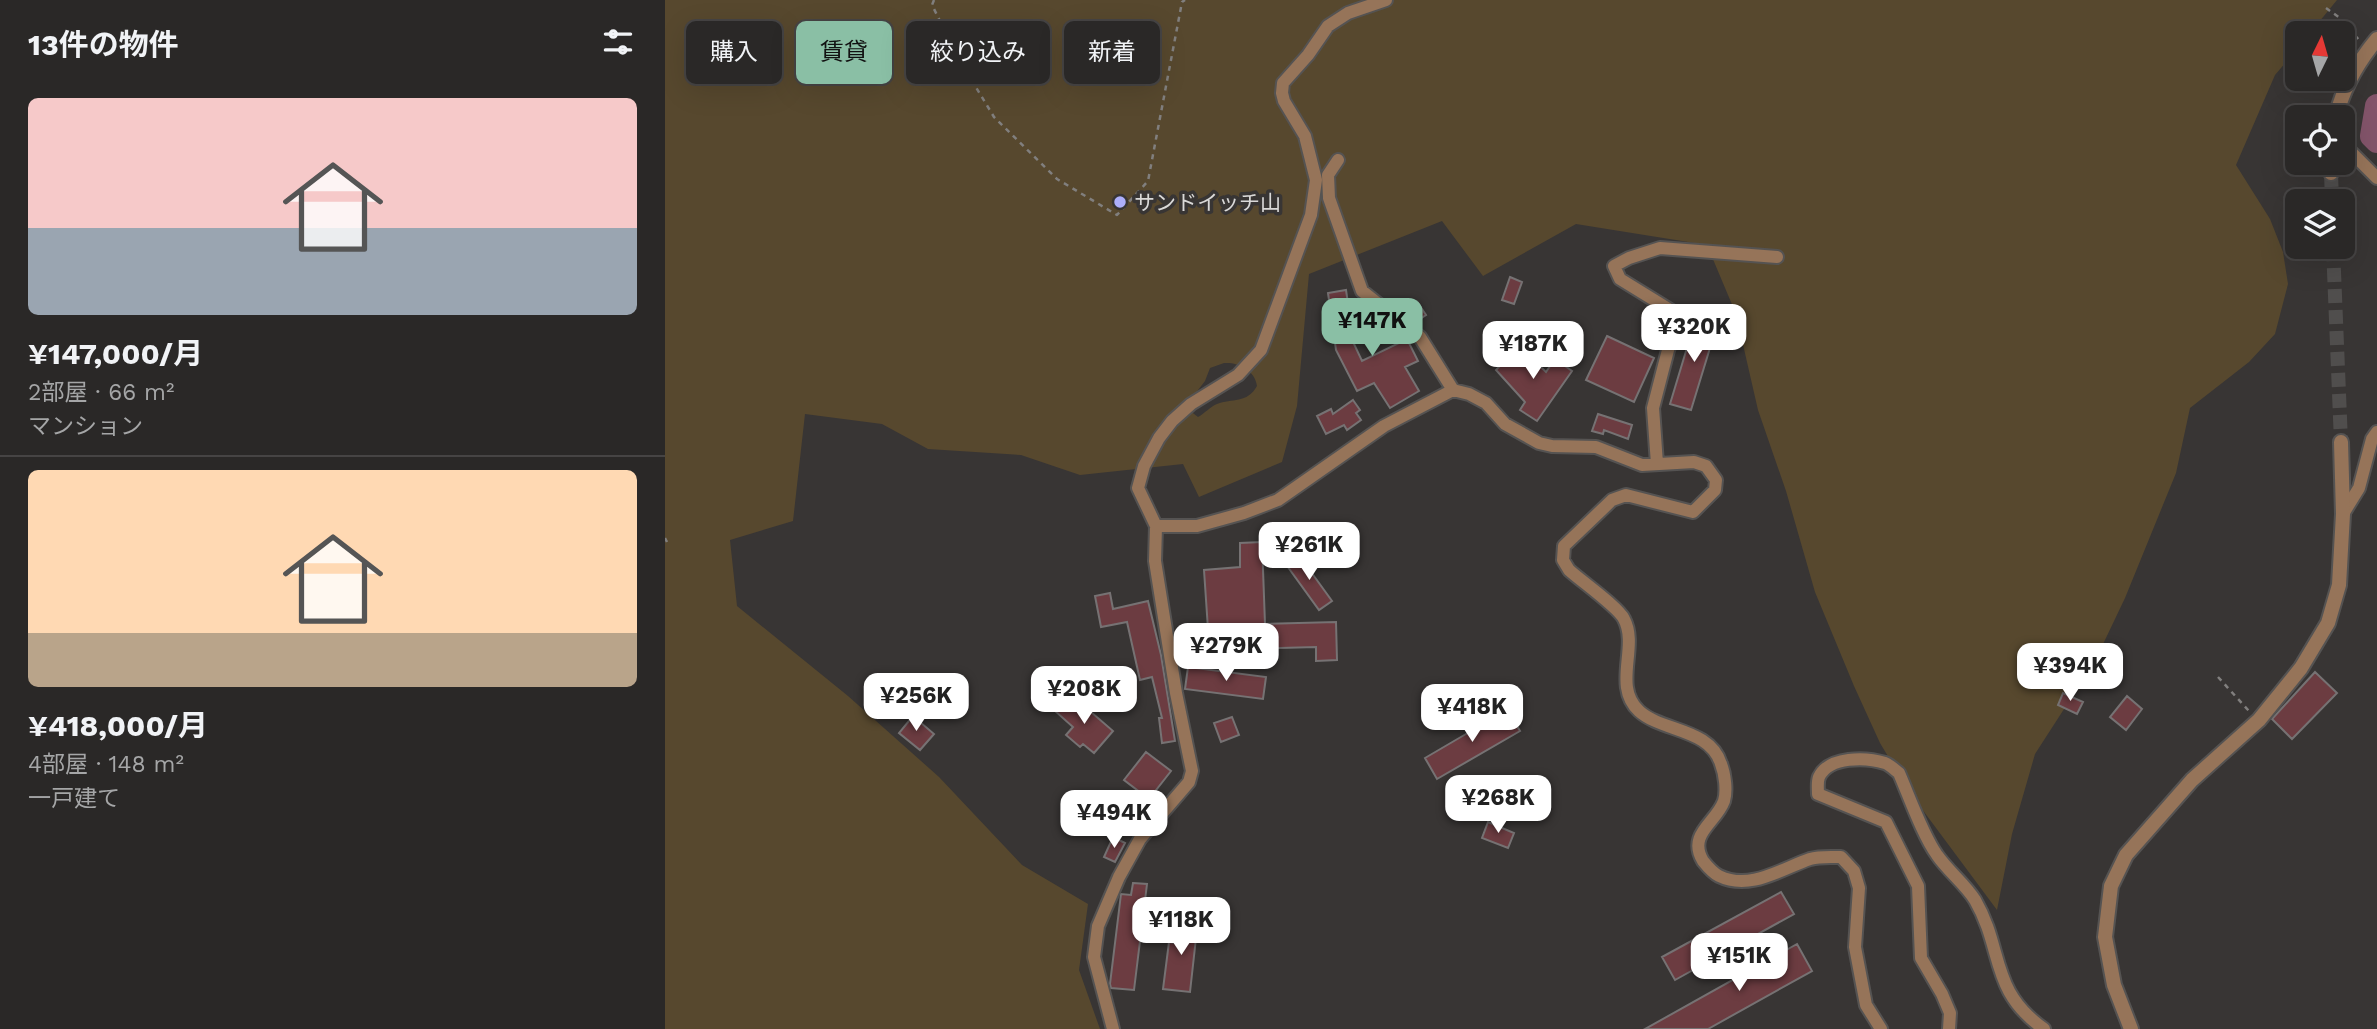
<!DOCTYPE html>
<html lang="ja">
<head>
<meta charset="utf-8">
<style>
	body { margin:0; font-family:"Work Sans","Noto Sans JP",sans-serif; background:#363433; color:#f1f3f6; height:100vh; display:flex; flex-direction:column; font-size:26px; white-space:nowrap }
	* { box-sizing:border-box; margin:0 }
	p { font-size:23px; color:#a5a6a7 }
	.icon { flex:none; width:38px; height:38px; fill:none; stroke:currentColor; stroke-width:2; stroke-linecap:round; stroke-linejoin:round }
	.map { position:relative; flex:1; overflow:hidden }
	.drawer { display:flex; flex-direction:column; background:#2a2827; width:665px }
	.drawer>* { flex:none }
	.guide { position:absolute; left:21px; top:21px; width:665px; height:63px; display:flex; gap:14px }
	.needle { width:46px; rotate:5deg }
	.fabs { position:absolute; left:1620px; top:21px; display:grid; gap:14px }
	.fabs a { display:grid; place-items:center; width:70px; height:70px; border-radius:10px; background:#2a2827; box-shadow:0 7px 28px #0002,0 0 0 2px #464444; font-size:35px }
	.price { position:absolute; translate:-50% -60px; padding:0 16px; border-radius:14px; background:#fff; color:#222; font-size:23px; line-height:46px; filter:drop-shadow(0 2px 4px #0008) }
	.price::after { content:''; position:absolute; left:50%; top:42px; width:21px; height:16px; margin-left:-10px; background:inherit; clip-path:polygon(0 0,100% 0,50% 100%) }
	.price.on { background:#8abfa5; color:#111 }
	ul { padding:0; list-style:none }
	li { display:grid; align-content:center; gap:14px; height:371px; padding:0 28px }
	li+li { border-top:2px solid #464444 }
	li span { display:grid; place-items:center; height:217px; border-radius:10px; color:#555 }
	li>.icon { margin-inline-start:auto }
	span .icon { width:126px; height:126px; fill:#fffc; stroke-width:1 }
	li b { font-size:30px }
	h2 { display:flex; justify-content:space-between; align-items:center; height:84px; padding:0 28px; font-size:30px }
	.chip { padding:0 24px; border-radius:10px; background:#2a2827; box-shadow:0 7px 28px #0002,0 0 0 2px #464444; font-size:24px; line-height:63px }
	.chip.on { background:#8abfa5; color:#111 }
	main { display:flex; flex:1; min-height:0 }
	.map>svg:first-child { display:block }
	.green { fill:#57482e; fill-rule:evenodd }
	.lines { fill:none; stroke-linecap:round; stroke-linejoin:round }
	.river { stroke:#83546a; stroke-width:24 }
	.building { fill:#6c3c41; stroke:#767273; stroke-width:2 }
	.tertiary-tunnel { stroke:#504e4d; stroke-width:14; stroke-dasharray:14 7; stroke-linecap:butt }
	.minor-casing { stroke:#555352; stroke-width:16 }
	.tertiary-casing { stroke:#555352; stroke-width:18 }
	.path { stroke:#817f7e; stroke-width:2.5; stroke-dasharray:5 5; stroke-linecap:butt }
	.minor { stroke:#967459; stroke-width:12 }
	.tertiary { stroke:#967459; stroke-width:14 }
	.poi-dot { fill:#adaffb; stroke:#383534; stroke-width:2.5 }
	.labels { text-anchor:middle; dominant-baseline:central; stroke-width:7; stroke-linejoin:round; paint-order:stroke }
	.poi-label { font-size:21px; fill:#dad9d8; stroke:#383534; text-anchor:start }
</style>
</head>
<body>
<main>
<section class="drawer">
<h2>13件の物件<svg class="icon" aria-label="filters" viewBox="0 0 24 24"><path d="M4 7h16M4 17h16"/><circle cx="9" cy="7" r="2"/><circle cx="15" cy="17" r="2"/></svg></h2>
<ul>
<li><span style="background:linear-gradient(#f6c9c9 60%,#9aa5b1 0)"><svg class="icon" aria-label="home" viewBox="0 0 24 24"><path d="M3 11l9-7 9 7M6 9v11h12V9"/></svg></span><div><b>¥147,000/月</b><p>2部屋 · 66 m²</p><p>マンション</p></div></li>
<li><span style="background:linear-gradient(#ffd9b3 75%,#b9a48a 0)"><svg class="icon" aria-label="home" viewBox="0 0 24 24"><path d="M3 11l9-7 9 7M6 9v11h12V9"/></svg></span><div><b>¥418,000/月</b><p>4部屋 · 148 m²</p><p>一戸建て</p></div></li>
</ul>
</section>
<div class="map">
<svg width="1712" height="1029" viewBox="0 0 1712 1029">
	<rect width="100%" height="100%" fill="#383534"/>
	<path class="green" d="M0,0h1672l-27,33h-12v15l-23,27 -39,90 34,54 13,33 5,32 -13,50 -26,28 -59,46 -14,65 -51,125 -30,63 -60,93 -23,80 -15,76 -87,-117 -30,-50 -26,-57 -39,-94 -29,-101 -28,-81 -22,-96 -29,-69 -131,-21 -93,52 -41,-55 -133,53 -12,132 -15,56 -83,35 -16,-33 -103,11 -59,-20 -93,-6 -46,-25 -77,-10 -12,107 -63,19 7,66 111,90 91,81 83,88 66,39 -9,66 21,59h-435zM559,363c14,-1 31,7 33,23 -10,18 -25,12 -40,18 -6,2 -13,10 -19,13l-13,-10 20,-26 5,-13z"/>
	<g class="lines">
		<path class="river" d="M1712,106l-5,30 5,5"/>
	</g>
	<path class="building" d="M845,277l12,5 -8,22 -12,-4z
		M681,290l8,54 8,17 45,-22 11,22 -13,6 14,24 -29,17 -16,-25 -17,8 -21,-41 -8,-57z
		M753,303l8,12 -9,6 -8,-12z
		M1031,318l21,7 -26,85 -21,-6z
		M942,336l47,22 -20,44 -48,-22z
		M854,346l27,26 9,-13 17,12 -35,50 -17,-11 5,-8 -29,-32z
		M688,400l7,10 -4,3 5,7 -14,10 -3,-5 -18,9 -9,-18 14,-7 2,5z
		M933,414l34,11 -4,14 -24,-9 -1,4 -11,-3z
		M597,542l3,82 71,-2 1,38 -21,1v-14l-72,2 -1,-23 -35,3 -4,-59 36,-3v-24z
		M633,554l34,47 -13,9 -34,-47z
		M445,593l3,16 35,-8 13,54 14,86 -13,2 -3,-25h3l-10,-41 -12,3 -13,-58 -26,5 -6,-31z
		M523,667l78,10 -3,22 -78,-10z
		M1650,672l22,21 -45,46 -20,-20z
		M1398,693l20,9 -6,12 -19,-9z
		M1462,696l15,13 -16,21 -16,-13z
		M411,699l37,32 -19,22 -11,-9 -3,3 -14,-12 7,-8 -19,-17 8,-9 7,6z
		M842,710l13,21 -83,48 -12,-21z
		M248,716l21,18 -14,16 -21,-17z
		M567,717l7,18 -18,7 -7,-19z
		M481,752l25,19 -22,28 -25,-19z
		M823,822l26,11 -6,15 -26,-10z
		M448,837l12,6 -10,19 -11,-5z
		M468,883l14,1 -13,106 -23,-2 -1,-4 11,-90 10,1z
		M1116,892l13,22 -119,66 -13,-23z
		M514,918l19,2 -8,72 -27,-3 6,-47 7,1z
		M1132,944l15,27 -104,58h-63z"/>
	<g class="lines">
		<path class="tertiary-tunnel" d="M1666,173l1,28
			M1668,247l8,195"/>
		<g class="minor-casing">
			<path id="minor" d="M1678,144l34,34
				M673,160l-10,15 1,23 33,93 58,46 33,53
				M992,464l-4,-56 15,-58 12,-34 -60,-37 -6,-13 15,-8 31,-10 117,9
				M1678,514l16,-26 13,-49 5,-7
				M491,526h41l47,-13 34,-13 106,-74 69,-36 16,4 17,9 19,21 34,19 13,3 44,1 46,18 52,-3 12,4 10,14 -1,10 -22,22 -67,-17 -14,5 -48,46 -1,14 6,10c12,11 49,37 55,49 15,28 -12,67 15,92 23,21 71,17 82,53 4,10 6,27 3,37 -8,22 -37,33 -21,60 4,5 10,12 16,15 31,15 62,-7 91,-17 10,-3 21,-2 31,-2l13,14 5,17 -4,59 11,58 15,24
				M448,1029l-19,-72 4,-31 21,-49 21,-38 49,-57 3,-11 -16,-78 -21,-132 1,-35 -18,-38 6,-22 15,-28 13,-17 19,-17 47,-29 23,-25 50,-135 5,-35 -11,-44 -21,-35 -2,-8 1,-10 25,-28 20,-29 20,-13 38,-13
				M1284,1029l1,-16 -8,-19 -21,-36 -3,-72 -32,-64 -68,-28c0,-5 -1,-12 1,-17 10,-21 47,-20 66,-14 5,2 9,6 14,10 10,23 24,63 38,82 11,16 28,29 38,45 29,50 14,90 69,129"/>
		</g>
		<g class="tertiary-casing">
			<path id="tertiary" d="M1671,117c7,-29 21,-54 41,-78
				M1666,173v-10
				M1466,1029l-17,-44 -9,-48 6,-51 15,-31 66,-75 67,-60 42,-52 27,-45 11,-38 4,-71 -2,-72"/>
		</g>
		<path class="path" d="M269,0l-2,5 28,56 34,56 63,62 60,36 31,-34 34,-179 3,-2
			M1661,8l14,10 19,22
			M0,538l2,4
			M1553,677l31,34"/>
		<use href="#minor" class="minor"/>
		<use href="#tertiary" class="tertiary"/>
	</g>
	<circle class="poi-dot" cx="455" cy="202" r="7"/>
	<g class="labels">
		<g class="poi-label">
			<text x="469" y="202">サンドイッチ山</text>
		</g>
	</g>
</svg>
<div class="fabs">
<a><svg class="needle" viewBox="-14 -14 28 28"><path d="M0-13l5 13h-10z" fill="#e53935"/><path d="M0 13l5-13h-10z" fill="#a5a6a7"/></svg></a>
<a><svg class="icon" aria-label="locate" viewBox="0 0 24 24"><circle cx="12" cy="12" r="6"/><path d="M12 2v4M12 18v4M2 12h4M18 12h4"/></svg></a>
<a><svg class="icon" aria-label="layers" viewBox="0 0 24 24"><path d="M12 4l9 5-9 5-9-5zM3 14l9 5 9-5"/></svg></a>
</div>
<b class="price on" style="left:707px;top:358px">¥147K</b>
<b class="price" style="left:1029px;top:364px">¥320K</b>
<b class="price" style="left:868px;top:381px">¥187K</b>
<b class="price" style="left:644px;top:582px">¥261K</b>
<b class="price" style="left:561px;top:683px">¥279K</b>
<b class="price" style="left:1405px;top:703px">¥394K</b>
<b class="price" style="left:419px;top:726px">¥208K</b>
<b class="price" style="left:251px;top:733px">¥256K</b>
<b class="price" style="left:807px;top:744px">¥418K</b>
<b class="price" style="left:833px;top:835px">¥268K</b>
<b class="price" style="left:449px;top:850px">¥494K</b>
<b class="price" style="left:516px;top:957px">¥118K</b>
<b class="price" style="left:1074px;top:993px">¥151K</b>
<div class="guide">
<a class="chip">購入</a>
<a class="chip on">賃貸</a>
<a class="chip">絞り込み</a>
<a class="chip">新着</a>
</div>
</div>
</main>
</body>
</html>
